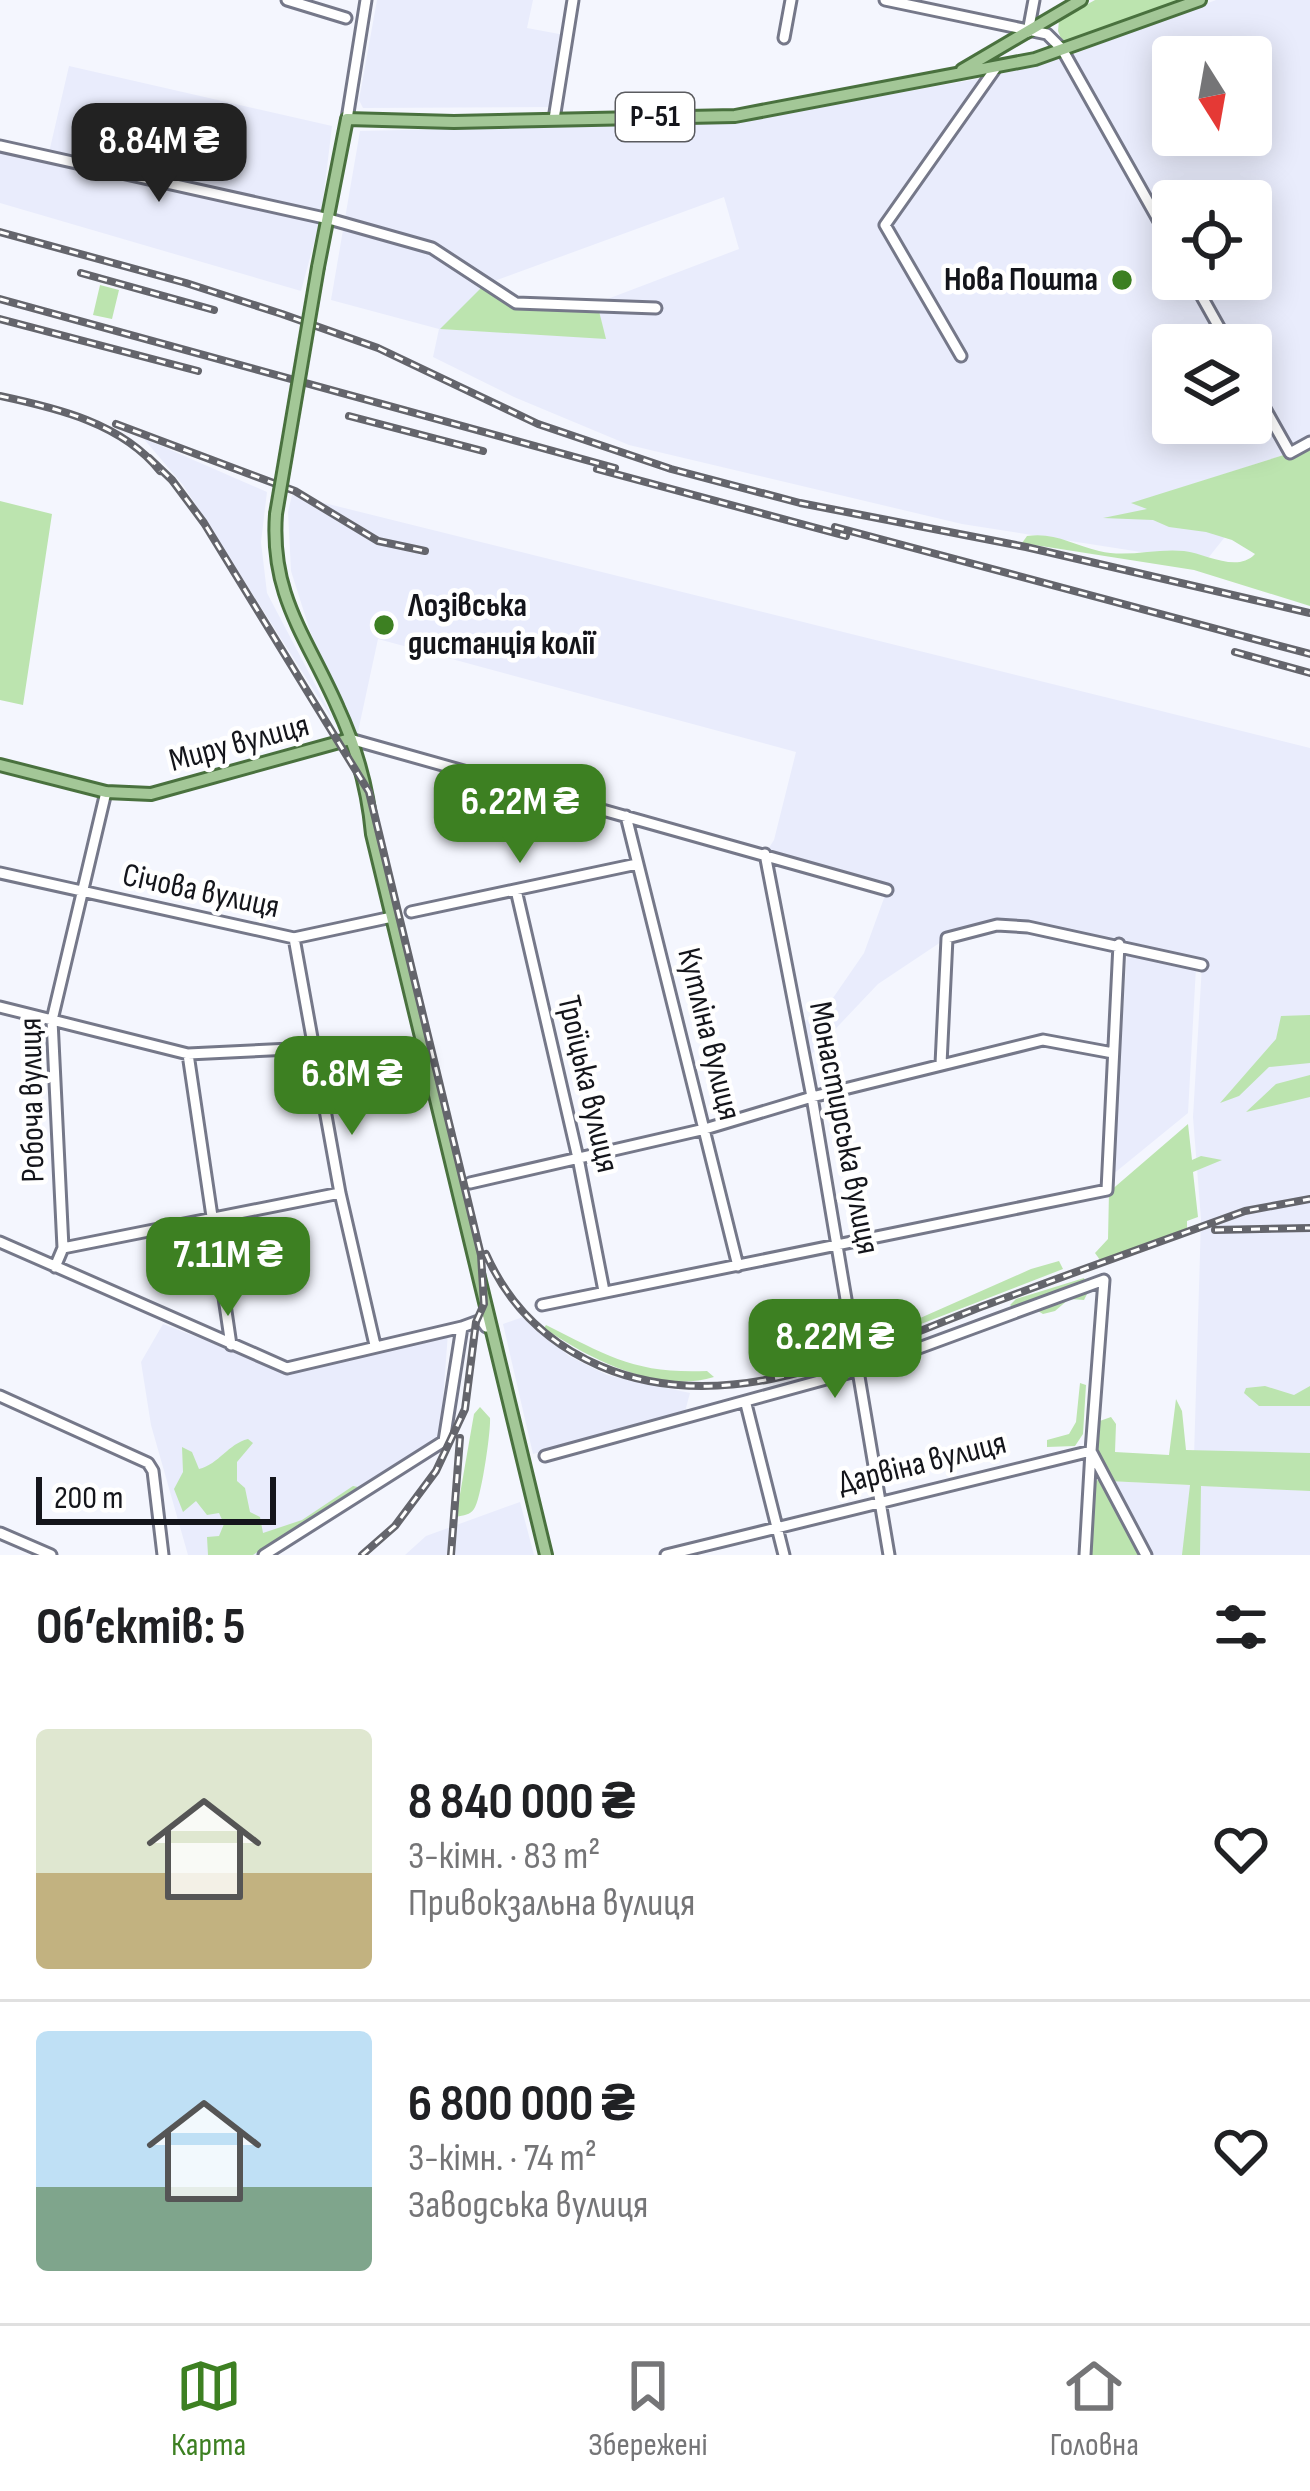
<!DOCTYPE html>
<html lang="uk">
<head>
<meta charset="utf-8">
<style>
	body { margin:0; font-family:"Sofia Sans Condensed",sans-serif; background:#f6f6f6; color:#202124; height:100vh; display:flex; flex-direction:column; font-size:45px; white-space:nowrap }
	* { box-sizing:border-box; margin:0 }
	p { font-size:39px; color:#757577 }
	.icon { flex:none; width:66px; height:66px; fill:none; stroke:currentColor; stroke-width:2; stroke-linecap:round; stroke-linejoin:round }
	.map { position:relative; height:1555px; overflow:hidden }
	.drawer { display:flex; flex-direction:column; background:#fff; flex:1 }
	.drawer>* { flex:none }
	.needle { width:78px; rotate:169deg }
	.controls { position:absolute; left:1152px; top:36px; display:grid; gap:24px }
	.controls a { display:grid; place-items:center; width:120px; height:120px; border-radius:12px; background:#fff; box-shadow:0 6px 30px #0003; font-size:60px }
	.scale { position:absolute; left:36px; bottom:30px; width:240px; box-sizing:border-box; padding-left:12px; border:6px solid #14151b; border-top:0; font-size:33px; line-height:42px; white-space:nowrap; color:#14151b; -webkit-text-stroke:9px #fff; paint-order:stroke }
	.price { position:absolute; translate:-50% -102px; padding:0 27px; border-radius:24px; background:#3d8022; color:#fff; font-size:39px; line-height:78px; filter:drop-shadow(0 3px 6px #0008) }
	.price::after { content:''; position:absolute; left:50%; top:72px; width:36px; height:27px; margin-left:-18px; background:inherit; clip-path:polygon(0 0,100% 0,50% 100%) }
	.price.on { background:#222; color:#fff }
	ul { padding:0; list-style:none }
	li { display:flex; align-items:center; gap:36px; height:300px; padding:0 36px }
	li+li { border-top:3px solid #e0e0e0 }
	li span { display:grid; place-items:center; flex:none; width:336px; height:240px; border-radius:12px; color:#555 }
	li>.icon { margin-inline-start:auto }
	span .icon { width:144px; height:144px; fill:#fffc; stroke-width:1 }
	li b { font-size:51px }
	h2 { display:flex; justify-content:space-between; align-items:center; height:144px; padding:0 36px; font-size:51px }
	.tabs { display:flex; justify-content:space-around; align-items:center; height:168px; border-top:3px solid #e0e0e0; background:#fff; font-size:33px; color:#757577 }
	.tabs a { display:grid; justify-items:center; gap:6px }
	.tabs .on { color:#3d8022 }
	.map>svg:first-child { display:block }
	.built { fill:#e9ecfc; fill-rule:evenodd }
	.green { fill:#bce4af }
	.lines { fill:none; stroke-linecap:round; stroke-linejoin:round }
	.minor-casing { stroke:#757889; stroke-width:15 }
	.major-casing { stroke:#49713e; stroke-width:16 }
	.minor { stroke:#fff; stroke-width:9 }
	.major { stroke:#a3c797; stroke-width:10 }
	.rail-casing { stroke:#64656c; stroke-width:8 }
	.rail { stroke:#fff; stroke-width:3; stroke-dasharray:9; stroke-linecap:butt }
	.major-bridge-casing { stroke:#49713e; stroke-width:16; stroke-linecap:butt }
	.major-bridge { stroke:#a3c797; stroke-width:10 }
	.poi-dot { fill:#3d8022; stroke:#fff; stroke-width:4.5 }
	.labels { text-anchor:middle; dominant-baseline:central; stroke-width:9; stroke-linejoin:round; paint-order:stroke }
	.shield { fill:#fff; stroke:#5a5b5f; stroke-width:3 }
	.shield-label { font-size:30px; font-weight:bold; fill:#14151b }
	.poi-label { font-size:33px; font-weight:bold; fill:#14151b; stroke:#fff; text-anchor:end }
	.street-label { font-size:33px; fill:#14151b; stroke:#fff }
</style>
</head>
<body>
<div class="map">
<svg width="1310" height="1555" viewBox="0 0 1310 1555">
	<rect width="100%" height="100%" fill="#f4f6fe"/>
	<path class="built" d="M377,0h156l-6,28 43,8 -12,71 -195,1 -4,-8z
		M1216,0h94v442l-20,11 -156,50 98,25 -27,34 -243,-38 -333,-79 -115,-48 -81,-40 6,-28 -108,-29 29,-169 374,-9 255,-45 77,-20zM1173,57h78v78h-78zM724,197l15,52 -142,54 8,35 -164,-9 45,-45zM1173,201h78v78h-78zM1173,345h78v78h-78z
		M69,66l263,60 -11,91 -20,74 -301,-88v-57l48,11z
		M143,438l124,54 -6,50 6,51 71,135 -155,-243z
		M292,495l1018,253v707l-116,2 7,-238 -8,-102 9,-152 -205,-40 -50,13 -69,46 -74,78 -7,-37 27,-14 40,-58 23,-63 -122,-36 9,-14 22,-88 -418,-113 -22,102 -46,-110 -19,-60 -3,-59z
		M1127,953l69,14 -8,146 -76,62z
		M523,1317l46,39 38,19 83,18 -7,26 -150,35 -30,-130z
		M163,1324l125,48 160,-39 -8,106 -178,116h-74l-37,-130 -10,-63z
		M1108,1481l202,10v64h-161z
		M520,1502l14,53h-129l21,-19z"/>
	<path class="green" d="M1095,0h90l-24,12 -98,31 -5,-12 1,-11z
		M486,283l30,20h81l9,36 -166,-10z
		M100,285l19,5 -7,29 -19,-4z
		M1310,442v164l-116,-36 -172,-27 5,-7c28,-4 46,9 72,15 28,7 57,-3 85,0 23,3 53,22 71,3l-23,-14 -26,-8 -37,-5 -16,-7 -50,-2 44,-9 -16,-6 159,-50z
		M0,501l52,13 -29,191 -23,-5z
		M1310,1015v48l-41,4 -30,29 -19,7 56,-64 5,-23z
		M1310,1075v22l-64,15 30,-28z
		M1188,1124l4,36 9,-4 21,4 -29,12 5,45 -11,4v9l-87,30 -5,-7 13,-14 1,-47z
		M1059,1261l4,8 -186,72 -2,-3 156,-69z
		M1084,1278l5,12 -5,10 -15,-1 -14,12 -12,3c-11,-8 -24,-1 -33,-9l6,-6z
		M546,1325c62,31 89,49 161,46l7,6c-56,17 -125,-18 -170,-49z
		M1080,1383l6,2 -3,49 -8,12 -28,1v-7l22,-6 7,-12z
		M1265,1386l29,9 16,-9v20h-51l-15,-13 2,-5z
		M1176,1399l6,12 4,39 124,3v38l-109,-5 -1,69h-18l8,-70 -82,-4 -14,-30 3,-29 14,-5 5,7 -1,28 54,3z
		M480,1407l10,11c1,13 -9,82 -16,91 -4,6 -10,6 -18,8l18,-103z
		M248,1439l5,4 -16,19v19l8,7 5,24 10,5 3,16 39,-13 51,-34 5,1 -105,68h-45l-1,-18 12,-1 5,-12 -5,-11 -12,2 -11,-14 -13,11 -9,-23 9,-17 -1,-25 10,5 7,17c20,-5 29,-25 49,-30z
		M1103,1479l35,76h-49l5,-74z"/>
	<g class="lines">
		<g class="minor-casing">
			<path id="minor" d="M287,0l59,18
				M885,0l162,34 15,15 111,197
				M1028,32l6,-32
				M784,38l7,-38
				M347,119l19,-119
				M554,119l19,-119
				M0,146l329,73 103,29 84,55 140,5
				M1192,279l37,66
				M961,356l-76,-131 110,-156
				M1251,384l39,69 20,-11
				M350,739l537,151
				M626,816l112,450
				M765,854l47,243 77,458
				M0,873l294,65 98,-21
				M516,890l62,268 26,133
				M411,912l226,-48
				M294,938l46,255 35,152
				M0,1007l188,47 124,-6
				M188,1054l43,291
				M941,1064l6,-126 50,-13 31,2 174,38
				M470,1183l235,-54 107,-32 231,-57 70,13
				M0,1242l287,126 175,-41
				M63,1248l277,-55
				M55,1267l8,-19 -11,-228 54,-228
				M542,1305l565,-115 12,-246
				M0,1396l148,67 5,8 10,84
				M746,1404l38,151
				M545,1456l314,-86 245,-90 -13,171 55,104
				M0,1533l51,22
				M264,1555l180,-114 18,-114 19,-7 5,7
				M666,1555l425,-104 -6,104"/>
		</g>
		<g class="major-casing">
			<path id="major" d="M962,70l119,-70
				M318,267l29,-148 107,3 281,-6 300,-57 165,-59
				M276,514c-6,82 31,123 62,194 19,41 30,81 34,126l174,721
				M0,765l106,27 45,2 199,-55"/>
		</g>
		<use href="#minor" class="minor"/>
		<use href="#major" class="major"/>
		<g class="rail-casing">
			<path id="rail" d="M0,232l186,51 96,31 96,34 160,76 133,45 129,34 226,44 284,66
				M81,273l133,37
				M0,299l615,169
				M0,319l198,52
				M0,396c56,12 122,27 160,75
				M349,416l134,35
				M116,424l179,67 83,50 47,10
				M149,458l23,22 32,43 165,269 112,463 3,49 -8,18 -11,87 -29,62 -41,55 -33,29
				M597,469l249,67
				M835,527l475,127
				M1235,652l75,21
				M1215,1230l95,-2
				M486,1254c23,52 61,89 114,112 129,55 265,-15 386,-61 86,-32 172,-63 259,-94l65,-12
				M451,1555l9,-117"/>
		</g>
		<use href="#rail" class="rail"/>
		<g class="major-bridge-casing">
			<path id="major-bridge" d="M276,514l42,-247"/>
		</g>
		<use href="#major-bridge" class="major-bridge"/>
	</g>
	<g class="poi-dot">
		<circle cx="1122" cy="280" r="12"/>
		<circle cx="384" cy="625" r="12"/>
	</g>
	<g class="labels">
		<rect class="shield" x="616" y="93" width="78" height="48" rx="9"/>
		<g class="shield-label">
			<text x="655" y="117">Р-51</text>
		</g>
		<g class="poi-label">
			<text x="1098" y="280">Нова Пошта</text>
			<text x="408" y="606" text-anchor="start">Лозівська<tspan x="408" dy="38">дистанція колії</tspan></text>
		</g>
		<g class="street-label">
			<text transform="translate(239 743) rotate(-15)">Миру вулиця</text>
			<text transform="translate(201 891) rotate(12)">Січова вулиця</text>
			<text transform="translate(709 1034) rotate(76)">Кутліна вулиця</text>
			<text transform="translate(588 1084) rotate(77)">Троїцька вулиця</text>
			<text transform="translate(32 1100) rotate(-91)">Робоча вулиця</text>
			<text transform="translate(844 1128) rotate(79)">Монастирська вулиця</text>
			<text transform="translate(922 1463) rotate(-14)">Дарвіна вулиця</text>
		</g>
	</g>
</svg>
<div class="controls">
<a><svg class="needle" viewBox="-14 -14 28 28"><path d="M0-13l5 13h-10z" fill="#e53935"/><path d="M0 13l5-13h-10z" fill="#757577"/></svg></a>
<a><svg class="icon" aria-label="locate" viewBox="0 0 24 24"><circle cx="12" cy="12" r="6"/><path d="M12 2v4M12 18v4M2 12h4M18 12h4"/></svg></a>
<a><svg class="icon" aria-label="layers" viewBox="0 0 24 24"><path d="M12 4l9 5-9 5-9-5zM3 14l9 5 9-5"/></svg></a>
</div>
<div class="scale">200 m</div>
<b class="price on" style="left:159px;top:205px">8.84M ₴</b>
<b class="price" style="left:520px;top:866px">6.22M ₴</b>
<b class="price" style="left:352px;top:1138px">6.8M ₴</b>
<b class="price" style="left:228px;top:1319px">7.11M ₴</b>
<b class="price" style="left:835px;top:1401px">8.22M ₴</b>
</div>
<section class="drawer">
<h2>Об’єктів: 5<svg class="icon" aria-label="filters" viewBox="0 0 24 24"><path d="M4 7h16M4 17h16"/><circle cx="9" cy="7" r="2"/><circle cx="15" cy="17" r="2"/></svg></h2>
<ul>
<li><span style="background:linear-gradient(#dfe7d0 60%,#c2b280 0)"><svg class="icon" aria-label="home" viewBox="0 0 24 24"><path d="M3 11l9-7 9 7M6 9v11h12V9"/></svg></span><div><b>8 840 000 ₴</b><p>3-кімн. · 83 m²</p><p>Привокзальна вулиця</p></div><svg class="icon" aria-label="heart" viewBox="0 0 24 24"><path d="M12 20l-8-8c-3-5 5-10 8-4 3-6 11-1 8 4z"/></svg></li>
<li><span style="background:linear-gradient(#bfe0f5 65%,#7fa58c 0)"><svg class="icon" aria-label="home" viewBox="0 0 24 24"><path d="M3 11l9-7 9 7M6 9v11h12V9"/></svg></span><div><b>6 800 000 ₴</b><p>3-кімн. · 74 m²</p><p>Заводська вулиця</p></div><svg class="icon" aria-label="heart" viewBox="0 0 24 24"><path d="M12 20l-8-8c-3-5 5-10 8-4 3-6 11-1 8 4z"/></svg></li>
</ul>
</section>
<nav class="tabs">
<a class="on"><svg class="icon" aria-label="map" viewBox="0 0 24 24"><path d="M3 6l6-2 6 2 6-2v14l-6 2-6-2-6 2zM9 4v14M15 6v14"/></svg>Карта</a>
<a><svg class="icon" aria-label="saved" viewBox="0 0 24 24"><path d="M7 4h10v16l-5-4-5 4z"/></svg>Збережені</a>
<a><svg class="icon" aria-label="home" viewBox="0 0 24 24"><path d="M3 11l9-7 9 7M6 9v11h12V9"/></svg>Головна</a>
</nav>
</body>
</html>
